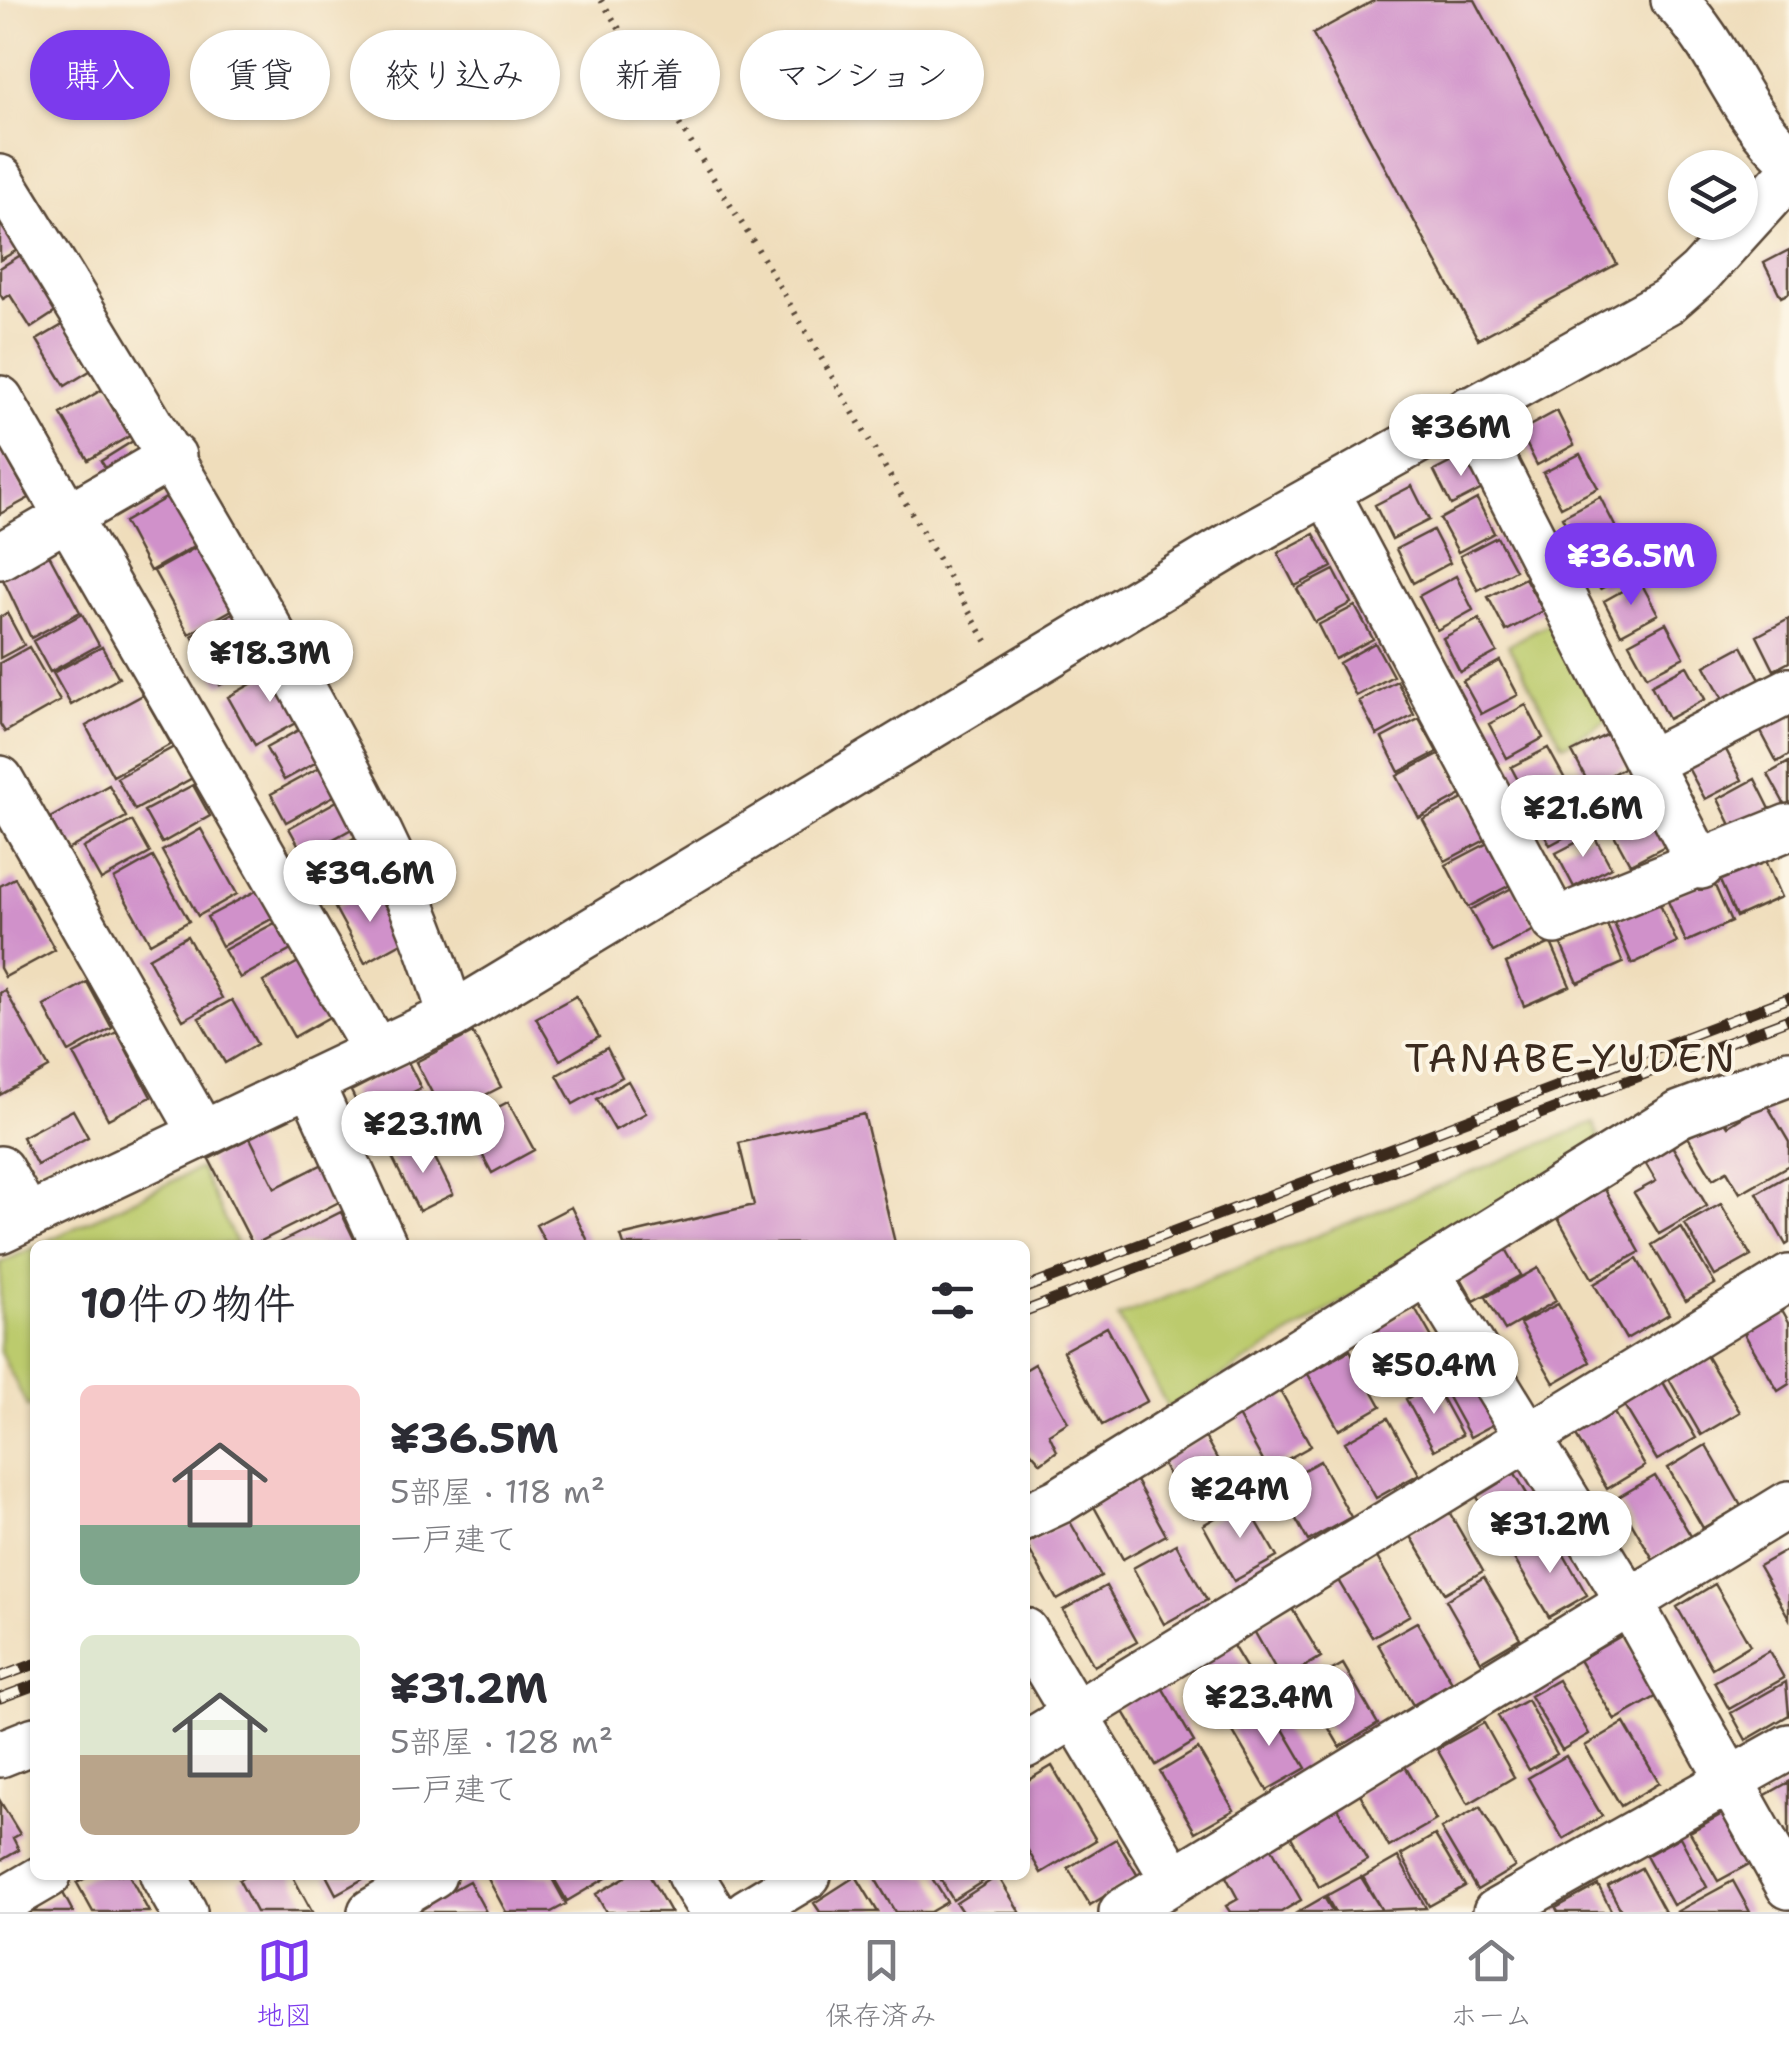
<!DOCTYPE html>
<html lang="ja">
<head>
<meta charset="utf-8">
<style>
	body { margin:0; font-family:"Shantell Sans","Klee One",sans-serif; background:#f7f7f7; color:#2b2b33; height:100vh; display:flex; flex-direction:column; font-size:38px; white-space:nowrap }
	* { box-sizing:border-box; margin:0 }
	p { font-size:32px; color:#7c7c81 }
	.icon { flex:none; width:55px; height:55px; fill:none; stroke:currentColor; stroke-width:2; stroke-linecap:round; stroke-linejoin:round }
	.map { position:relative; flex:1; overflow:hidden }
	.sheet { position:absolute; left:30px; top:1240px; width:1000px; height:640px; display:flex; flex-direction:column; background:#fff; border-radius:15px; box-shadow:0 2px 8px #0004 }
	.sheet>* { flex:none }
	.top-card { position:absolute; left:30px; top:30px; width:1000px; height:90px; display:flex; gap:20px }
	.buttons { position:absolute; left:1668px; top:150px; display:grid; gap:20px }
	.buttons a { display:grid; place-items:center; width:90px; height:90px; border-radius:50%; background:#fff; box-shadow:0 2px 8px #0004; font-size:50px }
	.price { position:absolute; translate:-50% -85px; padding:0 22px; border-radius:35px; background:#fff; color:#222; font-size:32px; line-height:65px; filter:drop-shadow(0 2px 5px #0008) }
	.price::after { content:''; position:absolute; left:50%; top:60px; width:30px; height:22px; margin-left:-15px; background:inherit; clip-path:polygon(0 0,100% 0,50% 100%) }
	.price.active { background:#7c3aed; color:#fff }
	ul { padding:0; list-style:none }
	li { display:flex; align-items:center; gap:30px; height:250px; padding:0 50px }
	li span { display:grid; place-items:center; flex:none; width:280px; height:200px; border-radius:15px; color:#555 }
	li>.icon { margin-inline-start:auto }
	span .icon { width:120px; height:120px; fill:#fffc; stroke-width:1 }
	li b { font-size:42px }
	h2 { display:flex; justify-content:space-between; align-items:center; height:120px; padding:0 50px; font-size:42px }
	.pill { padding:0 35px; border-radius:45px; background:#fff; box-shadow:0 2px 8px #0004; font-size:35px; line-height:90px }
	.pill.active { background:#7c3aed; color:#fff }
	.tabs { display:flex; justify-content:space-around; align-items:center; height:140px; border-top:2px solid #e1e1e2; background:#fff; font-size:28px; color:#7c7c81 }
	.tabs a { display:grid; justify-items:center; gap:5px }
	.tabs .active { color:#7c3aed }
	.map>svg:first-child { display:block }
	.green { fill:#bccb6d; stroke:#7c7a46; stroke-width:2.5 }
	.building { fill:#d091ca }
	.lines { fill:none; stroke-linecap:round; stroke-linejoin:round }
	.minor-casing { stroke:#564536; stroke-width:50 }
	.path { stroke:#564536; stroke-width:6; stroke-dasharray:2.5 8; stroke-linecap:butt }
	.minor { stroke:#fff; stroke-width:45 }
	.rail-casing { stroke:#3b2a1e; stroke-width:11 }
	.rail { stroke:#fcf5e5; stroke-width:8; stroke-dasharray:22; stroke-linecap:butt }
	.labels { text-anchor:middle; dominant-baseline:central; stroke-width:8; stroke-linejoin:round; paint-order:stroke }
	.neighbourhood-label { font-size:40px; letter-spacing:2.5px; fill:#3b2a1e; stroke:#fcf5e5 }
</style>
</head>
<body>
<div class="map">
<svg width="1789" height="1912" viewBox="0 0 1789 1912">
	<rect width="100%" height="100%" fill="#fcf5e5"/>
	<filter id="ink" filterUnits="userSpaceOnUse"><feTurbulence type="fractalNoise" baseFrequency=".01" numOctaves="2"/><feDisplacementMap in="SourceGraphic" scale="20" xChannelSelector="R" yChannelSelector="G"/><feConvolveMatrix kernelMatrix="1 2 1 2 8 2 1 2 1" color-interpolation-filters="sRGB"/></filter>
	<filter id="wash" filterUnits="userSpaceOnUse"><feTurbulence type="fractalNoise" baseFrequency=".0048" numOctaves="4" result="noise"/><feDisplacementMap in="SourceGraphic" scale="40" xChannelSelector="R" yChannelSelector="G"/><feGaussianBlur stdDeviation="2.25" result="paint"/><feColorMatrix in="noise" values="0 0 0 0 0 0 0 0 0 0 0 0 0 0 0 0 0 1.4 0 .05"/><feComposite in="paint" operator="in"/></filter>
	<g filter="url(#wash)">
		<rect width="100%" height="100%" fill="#efddbb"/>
		<path class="green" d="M1558,618l54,100 -49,27 -55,-100z
			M1593,1123l8,19 -432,267 -51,-92z
			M200,1168l37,77h-198z
			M35,1247v157l-7,3 -28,-55v-89z"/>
		<g id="blocks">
			<path class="building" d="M1375,0h100l142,264 -139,75 -165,-305z
				M0,218l19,31 -19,11z
				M1789,250v43l-8,4 -17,-34z
				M24,253l33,58 -26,17 -21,-33 -7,4 -3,-5v-26z
				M66,323l27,46 -28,17 -28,-46z
				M110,385l28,46 -50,29 -27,-46z
				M1557,411l17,34 -37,20 -17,-34z
				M133,441l14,22 -32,20 -14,-22z
				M0,446l29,52 -29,16z
				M1471,452l17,34 -37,19 -17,-34z
				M1580,454l18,34 -37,19 -18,-34z
				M1412,486l17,34 -37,19 -17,-34z
				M171,495l27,49 -48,27 -26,-49z
				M1600,497l17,33 -37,20 -18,-33z
				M1477,499l17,34 -36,19 -18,-33z
				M1433,530l17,33 -37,20 -17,-34z
				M1314,534l18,33 -37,19 -17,-33z
				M1497,537l18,33 -37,20 -18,-34z
				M1620,537l17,33 -37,19 -17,-33z
				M202,544l35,63 -48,27 -35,-63z
				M46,549l34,63 -49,26 -31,-65z
				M1334,570l17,33 -36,19 -18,-33z
				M1456,576l17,34 -36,20 -18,-34z
				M1525,578l18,33 -37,20 -18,-34z
				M1640,581l18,33 -37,20 -17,-33z
				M249,604l28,49 -57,32 -28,-49z
				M1355,606l18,33 -38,20 -17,-34z
				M7,613l17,32 -24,13v-41z
				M82,614l17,31 -49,27 -17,-31z
				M1479,619l18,33 -37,20 -17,-34z
				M1789,619v43l-15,8 -17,-34z
				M1666,623l18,34 -37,19 -18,-33z
				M1375,643l18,33 -37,20 -17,-33z
				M1742,646l18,34 -37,19 -18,-33z
				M29,647l31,54 -55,31 -5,-8v-61z
				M102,647l17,31 -48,27 -18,-32z
				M1500,661l18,34 -37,19 -18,-33z
				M285,665l27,49 -57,31 -27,-48z
				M1687,666l18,33 -37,20 -17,-34z
				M1397,681l17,34 -37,20 -18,-34z
				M143,695l28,49 -58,32 -27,-50z
				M1526,705l17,33 -36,20 -18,-34z
				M1789,712v43l-12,7 -18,-34z
				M1419,719l18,33 -38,20 -17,-34z
				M315,721l18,32 -49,27 -18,-32z
				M1610,733l17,33 -37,20 -18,-34z
				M176,746l18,31 -59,33 -18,-32z
				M1724,746l18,34 -37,19 -18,-33z
				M1548,748l18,33 -37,20 -18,-34z
				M1441,753l22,41 -44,24 -22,-42z
				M335,759l15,28 -64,35 -15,-28z
				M1789,762v43l-3,2 -18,-33z
				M1625,775l17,34 -36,19 -18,-33z
				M1755,779l17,34 -37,20 -17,-34z
				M109,785l17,32 -59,33 -17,-32z
				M193,785l17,31 -48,27 -18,-32z
				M353,792l15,28 -64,35 -15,-27z
				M1569,792l18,33 -37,20 -17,-34z
				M1467,797l22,41 -44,23 -22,-41z
				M1649,812l18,33 -37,19 -18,-33z
				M132,821l18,32 -49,27 -18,-32z
				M201,829l36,65 -39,22 -36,-65z
				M1593,834l18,33 -37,20 -18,-34z
				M358,836l20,36 -37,20 -20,-36z
				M1490,842l22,42 -44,23 -22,-42z
				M1762,854l19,43 -45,20 -19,-43z
				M153,857l36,64 -39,22 -36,-64z
				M15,878l40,72 -50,27 -5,-9v-82z
				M1712,879l19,43 -45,20 -19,-43z
				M374,886l31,55 -40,22 -30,-55z
				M1514,887l22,42 -43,23 -23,-42z
				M258,890l15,28 -51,28 -15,-29z
				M1658,900l19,43 -45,21 -19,-43z
				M1605,920l18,43 -45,20 -19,-43z
				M275,923l16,27 -51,28 -16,-28z
				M187,936l35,62 -39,22 -35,-62z
				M1551,943l19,43 -46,20 -18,-43z
				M302,960l31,55 -39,22 -31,-55z
				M87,982l25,46 -43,24 -25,-46z
				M5,990l44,78 -49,27v-102z
				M576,996l23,41 -39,23 -24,-42z
				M232,1000l25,44 -32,19 -26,-45z
				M117,1032l34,65 -43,22 -34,-65z
				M473,1033l28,54 -57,29 -28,-54z
				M607,1048l15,29 -49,27 -16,-29z
				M408,1062l13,26 -57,30 -13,-27z
				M628,1081l18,32 -31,17 -18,-31z
				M424,1094l13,26 -57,29 -13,-26z
				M508,1102l26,48 -42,23 -26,-49z
				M1766,1103l23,39v23l-49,28 -13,-22 -14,8 -25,-42 34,-20 6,9z
				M73,1110l15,27 -51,28 -15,-28z
				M864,1114l31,129 -271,2 -3,-9 133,-31 -15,-62z
				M250,1138l25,50 58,-29 18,37 -98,49 -44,-86z
				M426,1140l27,54 -34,17 -27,-54z
				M1671,1144l36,62 -48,28 -25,-41 22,-12 -12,-20z
				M1789,1175v68l-3,2 -29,-52z
				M1603,1186l37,66 -48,26 -37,-65z
				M1721,1204l30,52 -36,20 -30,-52z
				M571,1207l19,38h-43l-11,-20z
				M341,1212l16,33h-82z
				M1681,1227l34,57 -30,17 -33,-56z
				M1502,1242l19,33 -47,26 -18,-32z
				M1637,1259l32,55 -43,25 -32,-55z
				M1538,1268l18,33 -51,29 -19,-33z
				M1558,1304l32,58 -36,21 -34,-59z
				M1415,1308l32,56 -44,24 -31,-56z
				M1781,1308l8,14v62l-11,7 -36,-61z
				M1107,1327l40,74 -45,24 -39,-74z
				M1350,1350l31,56 -42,24 -31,-56z
				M1704,1352l36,60 -39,23 -35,-61z
				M1035,1364l33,58 -19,12 8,17 -16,12 -16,-18v-75z
				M1470,1371l28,51 -28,15 -28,-51z
				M1660,1377l36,61 -39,22 -36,-60z
				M1434,1384l28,51 -28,15 -28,-51z
				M1280,1390l31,56 -43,24 -31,-56z
				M1610,1406l35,60 -38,23 -35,-60z
				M1388,1418l31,56 -43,24 -31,-56z
				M1205,1437l31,56 -43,24 -32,-56z
				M1706,1445l35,61 -38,22 -35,-60z
				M1320,1461l31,56 -43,24 -31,-56z
				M1513,1470l35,60 -38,22 -36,-60z
				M1655,1476l36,60 -38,23 -36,-61z
				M1135,1479l31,56 -43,24 -31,-56z
				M1245,1501l32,56 -43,24 -31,-56z
				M1448,1510l35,61 -38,22 -36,-60z
				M1069,1520l32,56 -44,24 -31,-56z
				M1552,1534l35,61 -38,22 -36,-60z
				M1176,1544l31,56 -43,24 -31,-56z
				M1789,1549v69l-30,-52z
				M1375,1554l35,61 -38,22 -36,-60z
				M1484,1577l36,61 -39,23 -35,-61z
				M1715,1584l35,61 -38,23 -35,-61z
				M1106,1586l31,56 -43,24 -31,-56z
				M1291,1607l30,50 -39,23 -29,-51z
				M1417,1622l35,60 -39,23 -35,-61z
				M1623,1635l36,60 -44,25 -36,-60z
				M1229,1639l36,60 -39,22 -35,-60z
				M1769,1651l15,27 -55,31 -15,-27z
				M1343,1664l35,60 -38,23 -36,-61z
				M1558,1680l31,54 -27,16 -32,-54z
				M1159,1682l35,60 -38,23 -36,-60z
				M1786,1682l3,33 -43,25 -15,-27z
				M1527,1700l30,54 -28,16 -31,-54z
				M1270,1707l36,61 -39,22 -35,-60z
				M1484,1723l30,54 -46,27 -31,-55z
				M1624,1723l35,60 -38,23 -36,-60z
				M1198,1749l36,61 -39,22 -35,-60z
				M1566,1756l36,60 -39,23 -35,-61z
				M1052,1766l44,74 -55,33 -16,-28v-63z
				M1405,1766l31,54 -47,27 -30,-55z
				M1789,1782v60l-25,-46z
				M0,1801l20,33 -7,4 6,12 -19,11z
				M1336,1806l31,54 -48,27 -30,-54z
				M1480,1807l35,60 -38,23 -36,-61z
				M1724,1813l27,50 -33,18 -28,-49z
				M1435,1835l30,51 -36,20 -28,-51z
				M1680,1837l27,50 -34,18 -27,-49z
				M1116,1839l22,37 -48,29 -22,-37z
				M1271,1847l30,53 -20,12h-51l-4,-6 12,-7 -14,-26z
				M1398,1857l28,51 -91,4 -9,-16 35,-19 20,32 -18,-32z
				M1641,1868l24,44h-43l-14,-26z
				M91,1875h38l20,37h-56l-16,-29z
				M248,1875h44l20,37h-56l-17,-32z
				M326,1875h44l-34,19z
				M486,1875h64l16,29 -15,8h-45z
				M552,1875h52l2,3 -39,23z
				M629,1875h20l21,37h-64l-10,-18z
				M873,1875h57l17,27 -17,10h-35z
				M938,1875h55l-40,25z
				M856,1876l22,36h-58l-6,-9z
				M998,1876l22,36h-58l-6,-9z
				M469,1881l17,31h-64l-2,-4z
				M1733,1881l17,31h-74z
				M1598,1885l14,27h-54l-2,-4z
				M63,1893l10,19h-45z
				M1324,1897l9,15h-35z"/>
		</g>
	</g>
	<g filter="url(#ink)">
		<use href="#blocks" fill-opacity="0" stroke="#564536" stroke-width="2.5"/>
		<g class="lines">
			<g class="minor-casing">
				<path id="minor" d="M1674,0c49,48 63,112 115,157
					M0,178c96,155 190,309 279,468 67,120 134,237 172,370
					M0,399l376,652
					M1467,410l234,456
					M1326,491l229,430 234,-94
					M0,556l173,-100
					M1648,763l141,-72
					M0,779l202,354
					M310,1082l74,163
					M0,1169l27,47
					M0,1230l451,-214 795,-480 422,-235 32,-28 89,-98
					M1427,1272l202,329 160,285
					M1025,1517l34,-16 621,-387 109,-41
					M1025,1631l148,247
					M1025,1745l764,-467
					M0,1754l35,-14
					M163,1875l21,37
					M690,1875l23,37
					M0,1903l48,-28
					M371,1912l62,-37
					M747,1912l61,-37
					M1122,1912l667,-408
					M1496,1912l293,-165"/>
			</g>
			<path class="path" d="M601,0l155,246 233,400"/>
			<use href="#minor" class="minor"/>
			<g class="rail-casing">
				<path id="rail" d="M1025,1288l764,-290
					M1025,1311l764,-292
					M0,1677l35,-13
					M0,1698l35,-13"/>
			</g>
			<use href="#rail" class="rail"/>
		</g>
	</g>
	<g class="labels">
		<g class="neighbourhood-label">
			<text x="1571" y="1058">TANABE-YUDEN</text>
		</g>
	</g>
</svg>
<div class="buttons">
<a><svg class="icon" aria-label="layers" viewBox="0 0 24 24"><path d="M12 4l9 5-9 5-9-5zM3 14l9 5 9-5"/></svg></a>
</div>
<b class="price" style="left:1461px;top:479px">¥36M</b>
<b class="price active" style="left:1631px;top:608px">¥36.5M</b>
<b class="price" style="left:270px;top:705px">¥18.3M</b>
<b class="price" style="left:1583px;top:860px">¥21.6M</b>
<b class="price" style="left:370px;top:925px">¥39.6M</b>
<b class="price" style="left:423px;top:1176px">¥23.1M</b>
<b class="price" style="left:1434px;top:1417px">¥50.4M</b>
<b class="price" style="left:1240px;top:1541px">¥24M</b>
<b class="price" style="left:1550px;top:1576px">¥31.2M</b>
<b class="price" style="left:1269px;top:1749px">¥23.4M</b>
<div class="top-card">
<a class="pill active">購入</a>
<a class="pill">賃貸</a>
<a class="pill">絞り込み</a>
<a class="pill">新着</a>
<a class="pill">マンション</a>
</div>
<section class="sheet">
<h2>10件の物件<svg class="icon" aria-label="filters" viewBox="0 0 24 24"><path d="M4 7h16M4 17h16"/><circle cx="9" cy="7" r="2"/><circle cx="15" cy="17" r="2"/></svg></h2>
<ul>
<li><span style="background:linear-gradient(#f6c9c9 70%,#7fa58c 0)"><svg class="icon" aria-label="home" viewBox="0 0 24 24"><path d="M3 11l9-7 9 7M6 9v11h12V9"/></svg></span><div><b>¥36.5M</b><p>5部屋 · 118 m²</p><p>一戸建て</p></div></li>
<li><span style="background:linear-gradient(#dfe7d0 60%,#b9a48a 0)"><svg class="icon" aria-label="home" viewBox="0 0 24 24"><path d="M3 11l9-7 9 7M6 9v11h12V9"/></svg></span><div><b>¥31.2M</b><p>5部屋 · 128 m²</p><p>一戸建て</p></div></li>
</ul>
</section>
</div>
<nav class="tabs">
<a class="active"><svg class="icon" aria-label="map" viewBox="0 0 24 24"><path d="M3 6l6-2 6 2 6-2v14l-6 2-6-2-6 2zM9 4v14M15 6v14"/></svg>地図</a>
<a><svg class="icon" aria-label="saved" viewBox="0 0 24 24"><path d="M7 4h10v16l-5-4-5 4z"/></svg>保存済み</a>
<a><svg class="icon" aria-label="home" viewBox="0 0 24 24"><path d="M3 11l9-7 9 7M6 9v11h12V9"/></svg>ホーム</a>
</nav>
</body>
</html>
